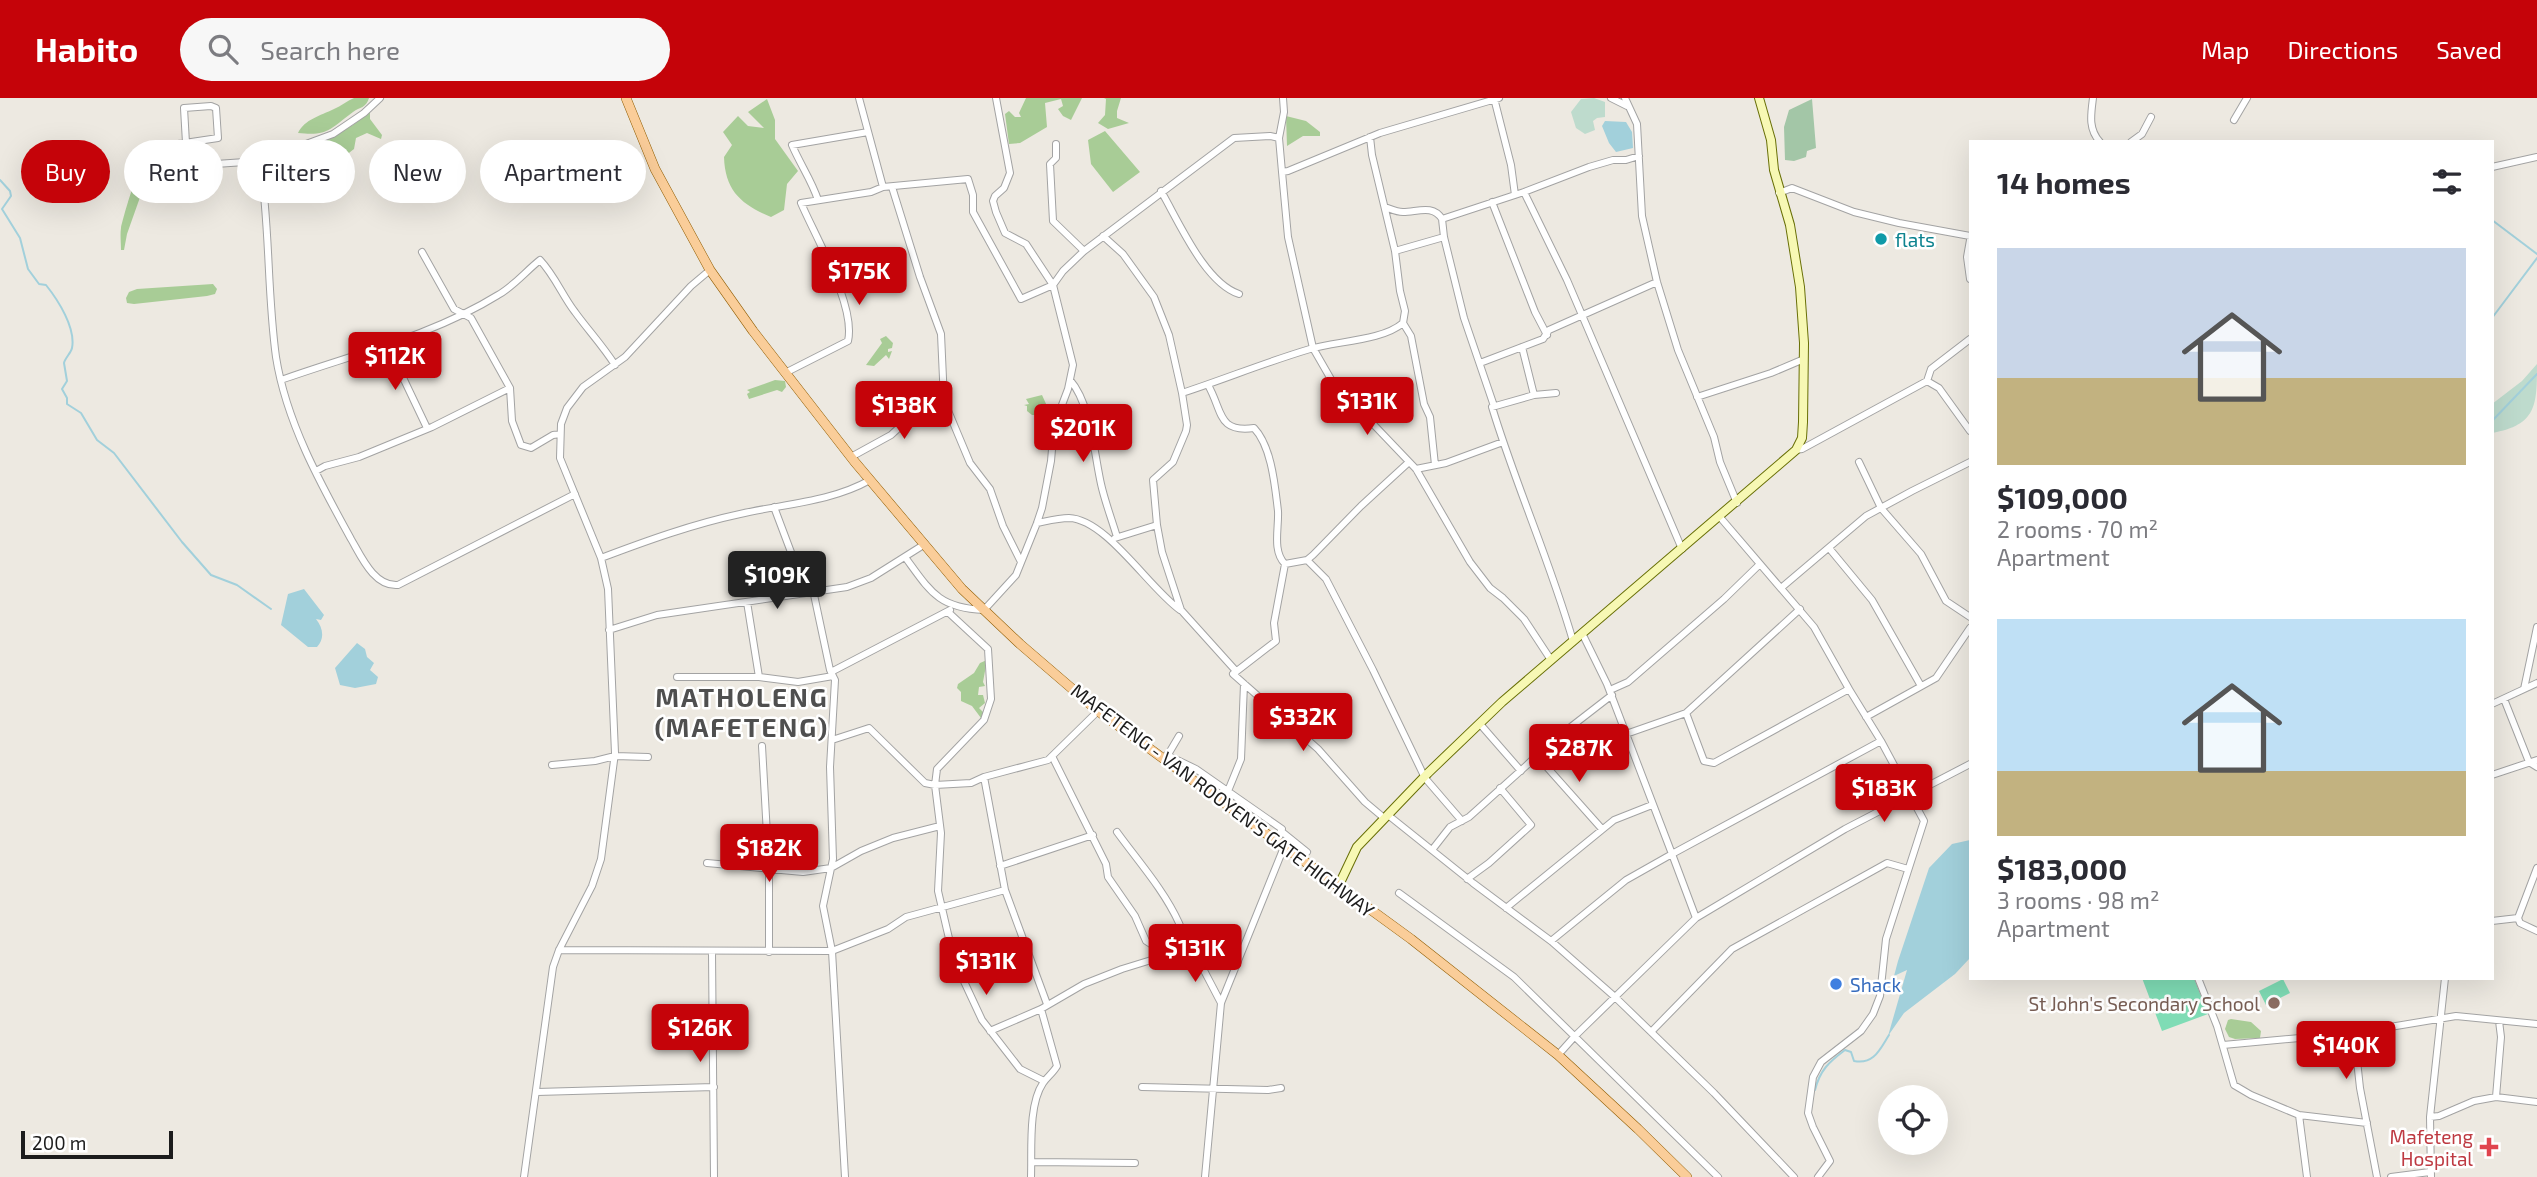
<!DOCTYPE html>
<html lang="en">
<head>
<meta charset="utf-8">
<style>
	body { margin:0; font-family:"Exo 2",sans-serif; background:#f7f7f7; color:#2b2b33; height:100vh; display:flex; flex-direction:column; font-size:26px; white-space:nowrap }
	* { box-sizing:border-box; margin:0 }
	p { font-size:23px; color:#7c7c81 }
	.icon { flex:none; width:38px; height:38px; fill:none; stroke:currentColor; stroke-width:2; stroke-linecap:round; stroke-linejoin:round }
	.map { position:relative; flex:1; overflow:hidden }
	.panel { position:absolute; left:1969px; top:42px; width:525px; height:840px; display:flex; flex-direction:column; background:#fff; border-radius:0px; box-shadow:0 7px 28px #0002 }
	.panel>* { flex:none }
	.top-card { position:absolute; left:21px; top:42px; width:665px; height:63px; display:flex; gap:14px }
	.buttons { position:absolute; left:1878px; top:987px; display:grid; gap:14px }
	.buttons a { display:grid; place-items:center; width:70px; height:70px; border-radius:50%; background:#fff; box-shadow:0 7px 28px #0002; font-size:35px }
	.scale { position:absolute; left:21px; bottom:18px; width:152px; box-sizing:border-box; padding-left:7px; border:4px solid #1c1c1c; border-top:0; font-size:19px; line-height:24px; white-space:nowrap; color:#1c1c1c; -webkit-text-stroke:5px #fff; paint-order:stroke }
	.price { position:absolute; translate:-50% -60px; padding:0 16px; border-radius:7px; background:#c50309; color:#fff; font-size:23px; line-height:46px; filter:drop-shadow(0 2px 4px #0008) }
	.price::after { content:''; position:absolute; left:50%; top:42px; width:21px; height:16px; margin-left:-10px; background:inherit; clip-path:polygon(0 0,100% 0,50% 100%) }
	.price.on { background:#222; color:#fff }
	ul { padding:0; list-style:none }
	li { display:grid; align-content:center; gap:14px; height:371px; padding:0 28px }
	li span { display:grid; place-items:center; height:217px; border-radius:0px; color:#555 }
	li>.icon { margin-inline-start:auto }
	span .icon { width:126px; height:126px; fill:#fffc; stroke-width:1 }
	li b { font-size:30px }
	h2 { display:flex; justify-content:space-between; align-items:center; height:84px; padding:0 28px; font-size:30px }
	.pill { padding:0 24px; border-radius:32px; background:#fff; box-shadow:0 7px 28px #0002; font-size:24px; line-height:63px }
	.pill.on { background:#c50309; color:#fff }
	header { display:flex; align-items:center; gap:42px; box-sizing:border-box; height:98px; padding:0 35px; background:#c50309; color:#fff }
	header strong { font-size:33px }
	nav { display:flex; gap:38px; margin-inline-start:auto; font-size:24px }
	.search { width:490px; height:63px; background:#f7f7f7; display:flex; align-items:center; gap:18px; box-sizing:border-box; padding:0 24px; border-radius:38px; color:#7c7c81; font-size:26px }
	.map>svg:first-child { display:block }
	.forest { fill:#a8cc96 }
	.wetland { fill:#bedbcd }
	.cemetery { fill:#a3c6a7 }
	.pitch { fill:#7fdcb5 }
	.water { fill:#a2d0db }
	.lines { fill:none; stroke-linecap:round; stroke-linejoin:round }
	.stream { stroke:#a2d0db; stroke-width:2 }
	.street-casing { stroke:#a3a3a3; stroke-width:8 }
	.secondary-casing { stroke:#686f06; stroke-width:10 }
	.primary-casing { stroke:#915d02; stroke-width:10 }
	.street { stroke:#fff; stroke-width:6 }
	.secondary { stroke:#f7f8b4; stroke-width:8 }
	.primary { stroke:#facd99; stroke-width:9 }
	.culture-dot { fill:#0f9aa8; stroke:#fff; stroke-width:2.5 }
	.shop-dot { fill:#3f7fe0; stroke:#fff; stroke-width:2.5 }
	.education-dot { fill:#8d6e63; stroke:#fff; stroke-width:2.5 }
	.health-dot { fill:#e0444e; stroke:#fff; stroke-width:2.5 }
	.labels { text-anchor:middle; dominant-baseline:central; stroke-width:5; stroke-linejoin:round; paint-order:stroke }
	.culture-label { font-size:19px; fill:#0d838f; stroke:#fff; text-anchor:start }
	.street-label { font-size:19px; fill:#1c1c1c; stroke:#fff }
	.shop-label { font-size:19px; fill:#366cbe; stroke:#fff; text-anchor:start }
	.education-label { font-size:19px; fill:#785e54; stroke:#fff; text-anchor:end }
	.health-label { font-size:19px; fill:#be3a42; stroke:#fff; text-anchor:end }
	.district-label { font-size:26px; font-weight:bold; letter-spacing:2px; fill:#4f4f4f; stroke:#fff }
</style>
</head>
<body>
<header>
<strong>Habito</strong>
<div class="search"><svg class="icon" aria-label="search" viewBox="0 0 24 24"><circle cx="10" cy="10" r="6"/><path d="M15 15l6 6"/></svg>Search here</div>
<nav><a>Map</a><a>Directions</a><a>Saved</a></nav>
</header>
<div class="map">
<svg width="2537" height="1079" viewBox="0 0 2537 1079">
	<rect width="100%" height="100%" fill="#ede9e1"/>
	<path class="forest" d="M354,0h15c-3,10 -9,9 -16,14 -24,18 -25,24 -55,21 7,-14 22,-17 36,-24 7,-3 13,-8 20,-11z
		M1026,0h56l-11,22 -8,-4 -5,-7 5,-3 -2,-7 -16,4 2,24 -27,16 -11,1 -4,-30 4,-3 6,6h6l-2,-4z
		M1104,0h17l-4,13v7l12,5 -21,6 -10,-6 7,-8 1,-16z
		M767,1l8,21v19l23,32 -11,13 -3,26 -13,7c-29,-12 -46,-26 -47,-60l8,-12 -9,-13 15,-16 10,10 16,2 -16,-16z
		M367,12l3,3v6l12,16 -1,4 -14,-6 -11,5 -2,11 -9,7 -7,-4c-5,11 1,11 -13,20l-5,-1 2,-11 -5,-11c14,-17 38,-18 50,-39z
		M1286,18l20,5 14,11v4h-17l-16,10z
		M1105,33l35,41 -27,20 -22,-28 -3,-24z
		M157,45l2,2 -5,20 3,5 7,1 3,9 -2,4 -16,-1 -5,3 -17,48 -3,16h-3c0,-7 -1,-15 0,-22 4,-17 21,-78 36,-85z
		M172,74l13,7 -2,21 -13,-1 -5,-5 -1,-6z
		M213,186l4,5 -2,5 -8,2 -73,8 -7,-1 -1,-5 3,-6 8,-3z
		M886,238l7,7 -1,5 -4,1v3l4,-1 -3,8 -3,-4 -12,11 -8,-1 16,-22 -2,-4z
		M775,282l10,1 1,6 -4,5 -5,-2 -28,9 -2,-5 3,-2 -3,-2z
		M1042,297l5,11 -1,9h-14l-5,-4v-5l-3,-1 5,-1 -3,-5z
		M987,562l-4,22 2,4 -6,1 -1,8h5l2,8 -6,5 5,5 -3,5 -9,-12 -11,-5v-9l-4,-4 1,-4 16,-11 6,-10z
		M2231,921l20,3 10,9 -1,7 -25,1 -6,-2 -4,-8 3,-9z"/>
	<path class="wetland" d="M1594,0l11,4v15l-8,1 -4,3 2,9 -10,4 -9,-6 -5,-16 10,-13z
		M2537,266c0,41 0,61 -45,69v-29l30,-23z"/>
	<path class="cemetery" d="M1812,1l4,49 -9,3 -1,6 -12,4 -9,-1 -1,-33 5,-17z"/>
	<path class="pitch" d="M2142,880h52l14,36 -46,17z
		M2283,881l7,14 -24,12 -7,-14z"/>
	<path class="water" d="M1605,23l21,1 6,10 1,16 -17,4 -7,-9 -7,-17z
		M304,491l20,26 -3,5 -5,-1c7,9 9,19 1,28h-9l-27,-22 7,-31z
		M357,545l8,6 2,8 7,6 -4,7 8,7 -2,7 -21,4 -15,-3 -5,-17z
		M1970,742v118l-15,16 -51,39 -16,23 19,-66 -13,6 4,-15 31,-93 23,-24z"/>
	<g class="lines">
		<path class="stream" d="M0,82l10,11 1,5 -9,13 18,29 8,31 11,15 7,1c12,15 30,43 26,63 -1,5 -7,10 -8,15l3,18 -5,8 5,9v6l14,9 16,27 17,13 68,89 29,33 26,10 34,24
			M2492,122l45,34
			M2492,220l45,-60
			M2492,323l45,-47
			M1815,992c5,-20 14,-28 30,-40l6,2 3,9c20,4 26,-12 35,-26"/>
		<g class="street-casing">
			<path id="street" d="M859,0l24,89
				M1494,0l17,67 4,30
				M1611,0l16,8
				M1625,0l12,26 5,92 15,66 21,68 36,87 6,25 17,41
				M2093,0c-2,16 -5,31 7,44
				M2234,22l13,-22
				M1279,40l5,-26 -1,-14
				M2131,44l11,-8 9,-17
				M186,45l-2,-35 27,-2 5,2 2,30 -40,6 -4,9 2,9 25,3 59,-4c10,65 7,131 16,196 10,64 44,126 75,182 10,17 23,48 47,46l177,-91
				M1056,46v14l-6,6 3,57 31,30
				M260,63l73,-27 31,-21 16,-15
				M2492,69l45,-10
				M1282,74l6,65 25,111 19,33 84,88 54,93 20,26 13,10 21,21 27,41
				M892,89l28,90 21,57 3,67 26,62 20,26 13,37 18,36
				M1161,93c18,31 44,92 78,103
				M1524,94l43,88 115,269
				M1779,95l13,-5 62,24 45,11 71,13
				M818,102c-6,-19 -18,-36 -26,-55l76,-13
				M1492,104l43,110 12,23
				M1385,109c6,2 11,5 18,5 14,0 30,-8 39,7l82,-27 65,-25 24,-7h13l13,-4
				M1103,138l20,18 31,43 15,38 13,58 5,32 -1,6 -13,31 -20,18 4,45 5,27 19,58 55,61
				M1444,139l20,81 30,88
				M1970,142l-3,17 3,22
				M1395,153l49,-14 -2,-18
				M422,154l32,57 17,9 39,70 2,33 9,24 10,3 22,-13 7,-1
				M1403,225l8,13 13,68 6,13 5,48
				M387,246l40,84
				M1522,249l12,48
				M1480,265l63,-24 6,-9 108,-48
				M785,275l63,-32c8,-35 -32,-103 -47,-138l70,-11 12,-5 85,-8 5,16v17l48,87 32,-14 -27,-41 -21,-11 -9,-21 -3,-11 2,-5 9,-8 6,-15 -14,-75
				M281,282c73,-26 151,-44 217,-85 16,-9 28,-24 42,-35 15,16 22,35 35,52 13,18 28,34 40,53
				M1070,282c21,24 24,73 31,104 4,18 11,36 16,53
				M1927,283l4,-12 39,-30
				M1208,287c15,26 9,48 46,43 18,19 21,59 24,83 1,17 -6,40 7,53l-11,59 2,18 -43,33 85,75 47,53 19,16
				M1182,295c43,-14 84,-31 128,-44 26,-8 72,-8 93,-26l2,-12 -5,-20 -5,-40 -23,-96 -2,-18
				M1556,295l-22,2 -42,12c24,79 58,154 81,234
				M1697,299l74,-24 33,-14
				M1796,352l6,-1 125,-68 12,7 31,43
				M851,359l40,-22 25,-23 28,-11
				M1859,364l22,46 40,46 25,47 24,16
				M1416,371l30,-6 57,-21
				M316,373l9,-5 34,-9 73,-30 78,-39
				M774,409l32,85
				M1719,418l95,111 35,62 32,52 43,80 -38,118 -6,57 -7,18 -12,17 -40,31 -8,15 -5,36 5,14 17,34 -12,16
				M1037,425c10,-2 22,-5 32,-5 37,1 80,70 111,92
				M1115,440l42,-13
				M1829,450l43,52 49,86
				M905,459c25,34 33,51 79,53l32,-35 21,-52 5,-15 9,-47 3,-35 14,-37 5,-24 -20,-80 10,-14 21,-20 150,-113 36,-2 9,2 3,34 6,-1 92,-38 119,-35
				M601,460c45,-17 92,-34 139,-44 43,-10 91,-12 130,-34
				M1307,462l19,19 47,91 52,108 37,43
				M1285,466l22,-4 6,-5 48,-49 48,-44
				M1781,490l85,-72 46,-25 58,-29
				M813,492l17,80 5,10 -5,87 3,92 -10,47 9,45 13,226
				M747,504l12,75
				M948,514l40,37 3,50 -7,21 -47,49 -2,16 6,48 -3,58 16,69 28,60 38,49 24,12
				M609,532l48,-15 190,-28 24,-9 54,-34
				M831,574l119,-62
				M677,579h82l39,5 35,-6
				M2524,591l13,-62
				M1610,592l18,-8 96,-83 36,-35
				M2504,601l25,63 8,5
				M2492,606l45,-21
				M1686,615l18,48 10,2 135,-74
				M1866,619l70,-39 34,-50
				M1480,626l41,47
				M1626,636l60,-21 114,-104
				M832,642l37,-12 56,55 10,2 36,-2 13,-6 64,-17 50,-49
				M762,648l7,124v82
				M1167,657l29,14 86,60 -5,13
				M1052,658l54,108 2,13 27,39 11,25 14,9 27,-1 11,10 23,44
				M1537,658l65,73
				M1166,660l13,-22
				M552,667l43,-4 20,-5 33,1
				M2492,677l45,-15
				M984,679l21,113 42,114
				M1228,693l13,-32 3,-75
				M1388,717l85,68 78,58 64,56 99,96 80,84
				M1281,733l26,21
				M1432,752l18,-23 19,-10 58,-52 23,-22 62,-48
				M707,765l96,9 28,-4 30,-17 32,-13 47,-12
				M1000,768l93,-31
				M2537,770l-19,50 2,5 17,8
				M1467,781l22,-16 42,-38 -31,-37
				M1399,795l115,84 204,200
				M1506,810l108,-88 38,-15
				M1696,820l149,-89 125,-65
				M2492,823l26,-3
				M1551,843l75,-61 46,-26 -65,-170 -25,-51
				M559,852l273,1 56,-22 18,-12 99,-27
				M712,854l2,225
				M2198,880l19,48 17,59 17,10 48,20 8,62
				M990,933l51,-22 43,-25 38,-15 65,-20c-4,-8 -4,-17 -8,-26 -15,-33 -41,-62 -62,-91
				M1651,934l81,-83 146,-81 9,-5 21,6
				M2354,935l6,55 17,89
				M2223,947l131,-12 102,-17 81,8
				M1558,957l17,-19 121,-118 -24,-64 209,-113
				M1142,989l126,3 13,-2
				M537,994l177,-5
				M2496,999l41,5
				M2299,1017l68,8
				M2430,1019l9,-1 35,-15 22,-4 5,-60 -2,-16
				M1032,1064l103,1
				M524,1079l29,-210 6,-17 33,-64 9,-27 14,-106 -7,-164 -7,-31 -41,-100 1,-34 6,-16 16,-21 42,-30 66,-71 19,-16
				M1031,1079c1,-26 -3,-72 12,-94 4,-6 10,-10 14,-17l-16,-57
				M1205,1079l16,-174 63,-156
				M2391,1079l39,-5
				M2431,1079l-1,-60 15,-139"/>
		</g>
		<g class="secondary-casing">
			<path id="secondary" d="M1338,789l19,-40 71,-74 74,-71 294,-252 6,-12 1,-16 1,-79 -4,-56 -10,-62 -16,-55 -3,-30 -12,-42"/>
		</g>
		<g class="primary-casing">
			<path id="primary" d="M626,0l29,71 55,101 43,61 101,130 108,128 58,55 78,67 313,228 147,116 80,74 49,48"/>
		</g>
		<use href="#street" class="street"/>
		<use href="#secondary" class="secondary"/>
		<use href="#primary" class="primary"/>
	</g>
	<circle class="culture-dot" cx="1881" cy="141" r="7"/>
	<circle class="shop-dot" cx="1836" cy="886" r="7"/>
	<circle class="education-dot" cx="2274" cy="905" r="7"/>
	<path class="health-dot" d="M2485.5 1038.5h7v7h7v7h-7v7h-7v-7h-7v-7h7z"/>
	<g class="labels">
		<g class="culture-label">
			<text x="1895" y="141">flats</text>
		</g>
		<g class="street-label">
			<text transform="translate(1223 702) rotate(37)">MAFETENG - VAN ROOYEN'S GATE HIGHWAY</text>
		</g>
		<g class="shop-label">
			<text x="1850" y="886">Shack</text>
		</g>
		<g class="education-label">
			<text x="2260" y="905">St John's Secondary School</text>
		</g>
		<g class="health-label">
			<text x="2473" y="1038">Mafeteng<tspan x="2473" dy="22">Hospital</tspan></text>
		</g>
		<g class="district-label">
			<text x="742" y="598">MATHOLENG<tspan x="742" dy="30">(MAFETENG)</tspan></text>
		</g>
	</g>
</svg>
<div class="buttons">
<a><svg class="icon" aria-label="locate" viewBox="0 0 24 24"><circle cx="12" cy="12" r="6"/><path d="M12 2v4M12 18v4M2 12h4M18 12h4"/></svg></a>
</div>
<div class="scale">200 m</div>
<b class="price" style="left:859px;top:209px">$175K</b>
<b class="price" style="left:395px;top:294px">$112K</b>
<b class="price" style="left:1367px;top:339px">$131K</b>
<b class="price" style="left:904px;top:343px">$138K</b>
<b class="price" style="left:1083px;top:366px">$201K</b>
<b class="price on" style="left:777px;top:513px">$109K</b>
<b class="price" style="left:1303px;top:655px">$332K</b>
<b class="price" style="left:1579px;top:686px">$287K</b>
<b class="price" style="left:1884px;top:726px">$183K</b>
<b class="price" style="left:769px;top:786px">$182K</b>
<b class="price" style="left:1195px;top:886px">$131K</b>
<b class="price" style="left:986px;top:899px">$131K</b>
<b class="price" style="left:700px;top:966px">$126K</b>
<b class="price" style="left:2346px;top:983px">$140K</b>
<div class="top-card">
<a class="pill on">Buy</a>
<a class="pill">Rent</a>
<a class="pill">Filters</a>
<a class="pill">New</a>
<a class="pill">Apartment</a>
</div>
<section class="panel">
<h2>14 homes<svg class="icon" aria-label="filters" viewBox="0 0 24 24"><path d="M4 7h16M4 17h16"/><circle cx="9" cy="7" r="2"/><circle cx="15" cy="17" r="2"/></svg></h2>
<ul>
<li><span style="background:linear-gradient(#c9d6e8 60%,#c2b280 0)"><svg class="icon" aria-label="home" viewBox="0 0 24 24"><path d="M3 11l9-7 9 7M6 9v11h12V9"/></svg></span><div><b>$109,000</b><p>2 rooms · 70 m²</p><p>Apartment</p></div></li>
<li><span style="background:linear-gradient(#bfe0f5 70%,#c2b280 0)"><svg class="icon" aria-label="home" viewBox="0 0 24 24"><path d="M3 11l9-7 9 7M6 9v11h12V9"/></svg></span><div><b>$183,000</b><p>3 rooms · 98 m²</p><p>Apartment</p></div></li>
</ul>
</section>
</div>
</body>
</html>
